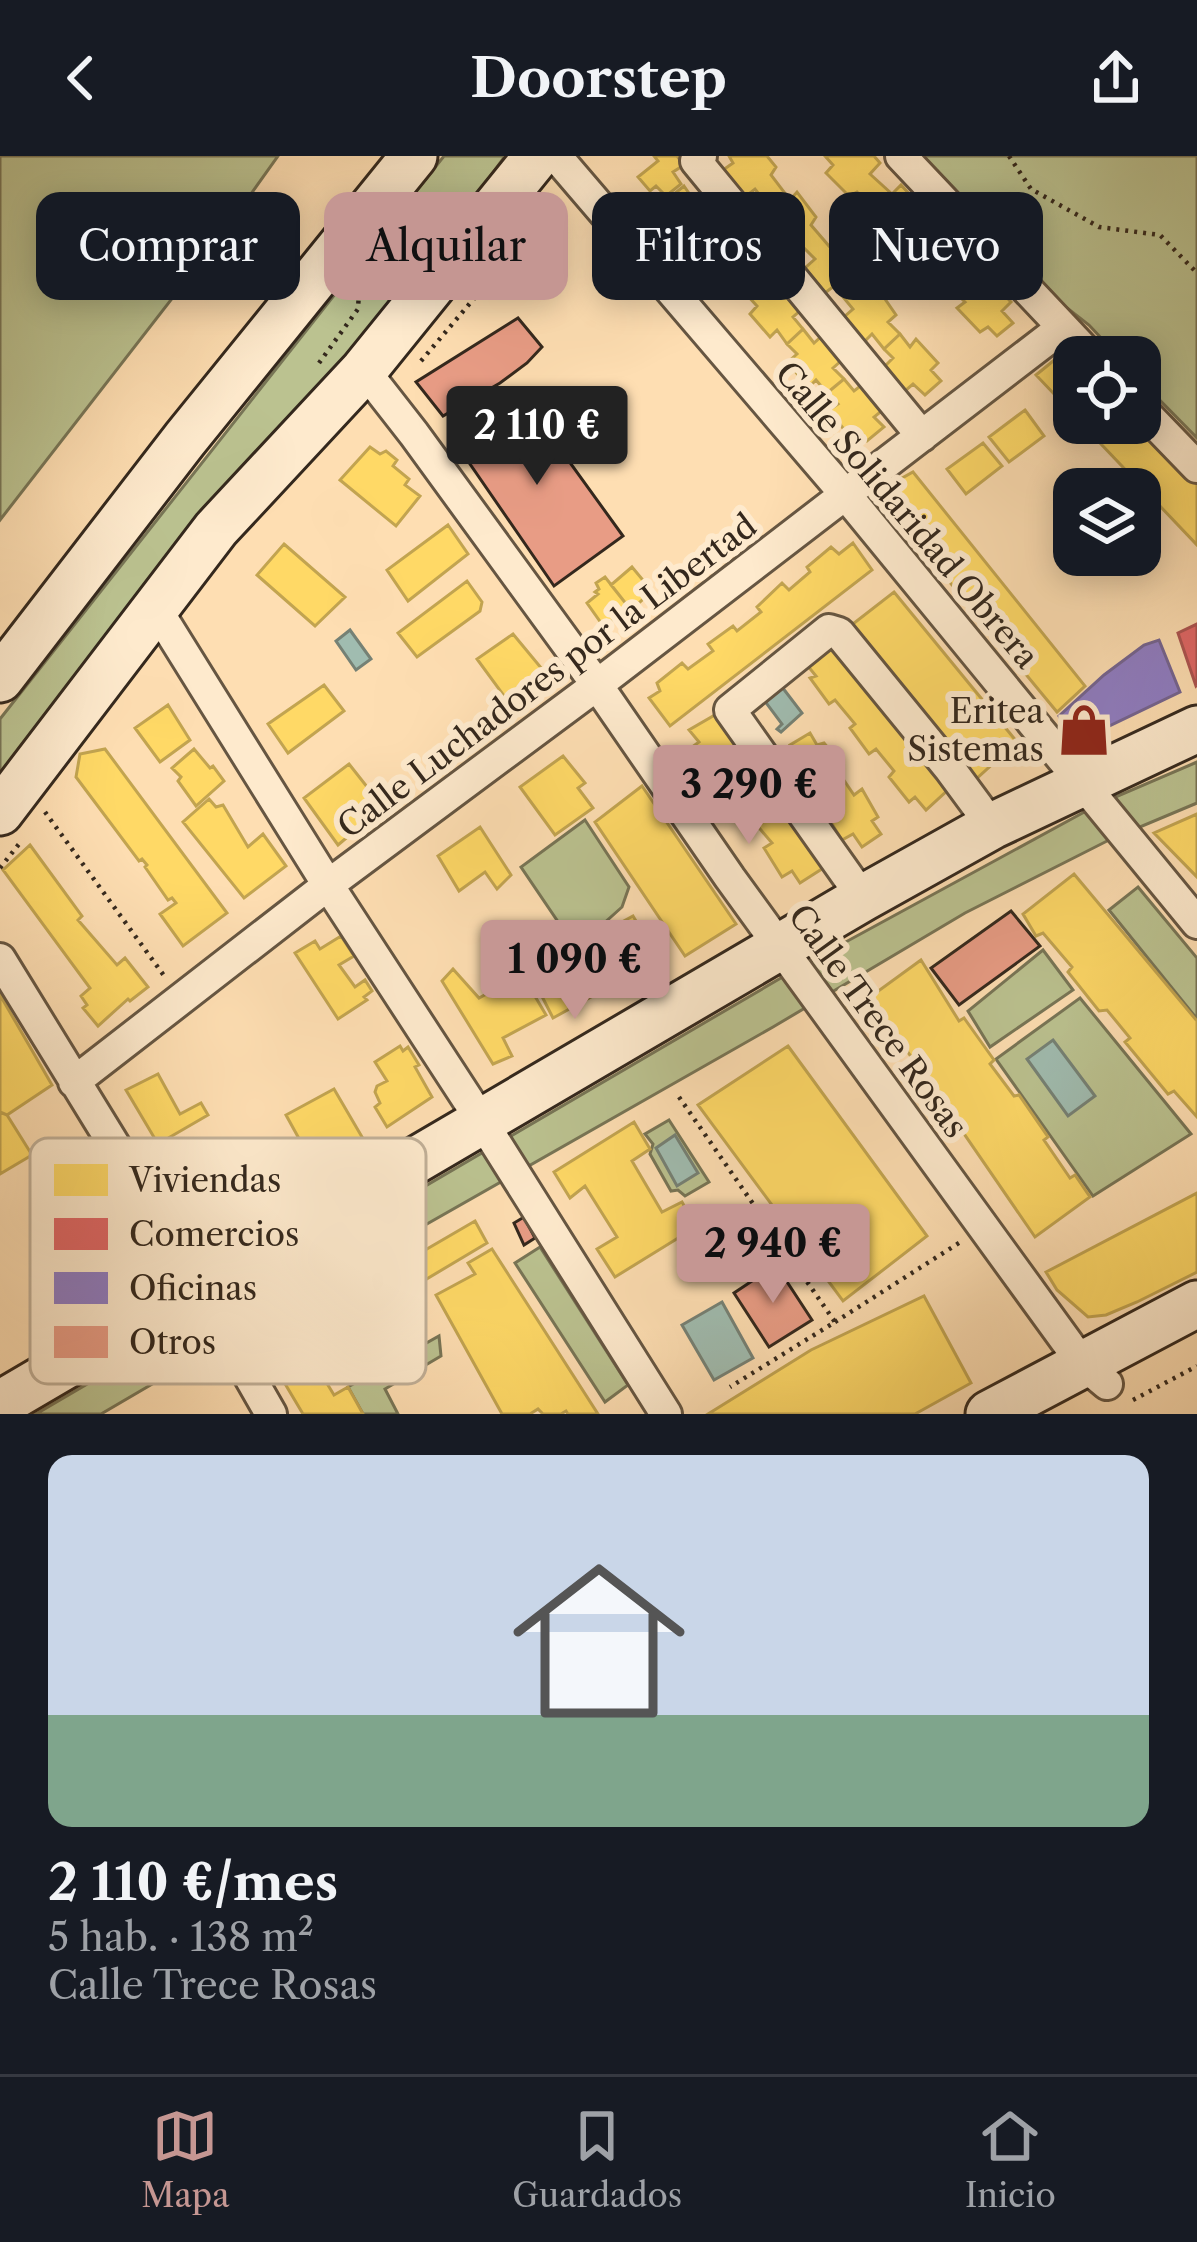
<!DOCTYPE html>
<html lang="es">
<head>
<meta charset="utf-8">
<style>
	body { margin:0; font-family:"Libre Caslon Text",serif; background:#20242c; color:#f1f3f6; height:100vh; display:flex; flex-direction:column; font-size:45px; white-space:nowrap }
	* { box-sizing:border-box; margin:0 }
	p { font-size:39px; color:#9ea1a6 }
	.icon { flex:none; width:66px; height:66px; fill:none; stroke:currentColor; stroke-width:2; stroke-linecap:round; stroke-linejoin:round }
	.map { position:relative; height:1258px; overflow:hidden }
	.drawer { display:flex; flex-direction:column; background:#171b24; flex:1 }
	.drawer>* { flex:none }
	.hud { position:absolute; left:36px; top:36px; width:1125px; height:108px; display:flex; gap:24px }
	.fabs { position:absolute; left:1053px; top:180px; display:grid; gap:24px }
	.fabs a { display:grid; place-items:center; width:108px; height:108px; border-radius:24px; background:#171b24; box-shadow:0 6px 30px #0003; font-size:60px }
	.price { position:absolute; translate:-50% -102px; padding:0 27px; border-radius:12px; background:#c59692; color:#111; font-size:39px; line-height:78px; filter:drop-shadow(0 3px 6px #0008) }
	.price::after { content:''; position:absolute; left:50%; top:72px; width:36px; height:27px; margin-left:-18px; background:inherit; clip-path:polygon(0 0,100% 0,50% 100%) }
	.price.active { background:#222; color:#fff }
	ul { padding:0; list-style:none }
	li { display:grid; align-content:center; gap:24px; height:636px; padding:0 48px }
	li span { display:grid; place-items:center; height:372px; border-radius:24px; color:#555 }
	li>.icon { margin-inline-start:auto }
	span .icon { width:216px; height:216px; fill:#fffc; stroke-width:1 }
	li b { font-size:51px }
	.pill { padding:0 42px; border-radius:24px; background:#171b24; box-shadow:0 6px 30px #0003; font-size:42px; line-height:108px }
	.pill.active { background:#c59692; color:#111 }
	header { display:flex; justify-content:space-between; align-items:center; height:156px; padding:0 48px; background:#171b24; font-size:54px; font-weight:800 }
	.dock { display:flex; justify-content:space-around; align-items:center; height:168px; border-top:3px solid #363941; background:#171b24; font-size:33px; color:#9ea1a6 }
	.dock a { display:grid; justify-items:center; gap:6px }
	.dock .active { color:#c59692 }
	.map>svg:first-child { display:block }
	.green { fill:#bbc290; stroke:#787556; stroke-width:3 }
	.water { fill:#a0bcb0; stroke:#758175; stroke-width:3 }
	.homes { fill:#ffd966; stroke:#c2a450; stroke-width:3 }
	.shops { fill:#e06666; stroke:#ac5350; stroke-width:3 }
	.offices { fill:#8e7cc3; stroke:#736391; stroke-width:3 }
	.building { fill:#e89c85; stroke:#34281d; stroke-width:3 }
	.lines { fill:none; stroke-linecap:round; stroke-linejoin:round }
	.street-casing { stroke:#665642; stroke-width:36 }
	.secondary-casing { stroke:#34281d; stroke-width:51 }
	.path { stroke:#34281d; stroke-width:4.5; stroke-dasharray:3 6; stroke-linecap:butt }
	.street { stroke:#feeacd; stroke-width:30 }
	.secondary { stroke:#feeacd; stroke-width:45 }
	.labels { text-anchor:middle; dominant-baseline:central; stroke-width:12; stroke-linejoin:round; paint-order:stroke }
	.street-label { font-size:33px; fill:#34281d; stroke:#feeacd }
	.poi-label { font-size:33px; fill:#34281d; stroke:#feeacd; text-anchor:end }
	.key { fill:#feeacd; stroke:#c1b098; stroke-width:3 }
	.key-label { font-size:33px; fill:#34281d }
</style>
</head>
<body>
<header><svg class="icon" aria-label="back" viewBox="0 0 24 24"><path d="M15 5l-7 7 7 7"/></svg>Doorstep<svg class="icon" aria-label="share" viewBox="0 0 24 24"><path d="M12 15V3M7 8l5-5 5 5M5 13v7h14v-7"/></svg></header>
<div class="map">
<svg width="1197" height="1258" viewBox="0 0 1197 1258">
	<rect width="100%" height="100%" fill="#fedeb2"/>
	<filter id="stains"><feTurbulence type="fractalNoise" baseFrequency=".00167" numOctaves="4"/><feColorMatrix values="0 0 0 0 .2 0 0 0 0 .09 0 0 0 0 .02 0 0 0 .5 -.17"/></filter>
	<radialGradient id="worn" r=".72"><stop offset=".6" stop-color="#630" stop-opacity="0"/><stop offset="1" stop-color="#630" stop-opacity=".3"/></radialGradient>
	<path class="green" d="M0,0h278l-52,73 -226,291z
		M444,0h61l-65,90 -293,340 -147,189v-56z
		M910,0h287v282l-57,-58v-23h-21l-30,-32 -106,-83z
		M1197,606v41l-86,36 -146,74 -192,114 -383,218 -289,169h-65l762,-446 301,-164z
		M585,664l44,67 -7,20 -21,19 11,13 -28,21 -63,-93z
		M1138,731l59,71v61l-88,-109z
		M1043,794l30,40 -83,57 -22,-36z
		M1080,842l111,136 -98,62 -97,-137z
		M669,964l40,62 -24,14 -7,-6 -7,1 -21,-37 3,-10 -8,-10z
		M540,1091l88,138 -23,17 -90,-139z
		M439,1180l2,20 -56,33 13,25h-35l-15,-27z"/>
	<path class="water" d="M350,474l21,29 -15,11 -20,-29z
		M779,527l23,30 -21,19 -4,-3 5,-5 -21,-28z
		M1053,884l42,56 -27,20 -41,-57z
		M675,979l23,38 -21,13 -21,-38z
		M722,1146l31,56 -39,22 -32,-55z"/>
	<path class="homes" d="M654,0h23l7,9 -11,7 8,12 -15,12 -10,-10 -6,5 -12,-14 20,-16z
		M729,0h38l9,11 -5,8 19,25 7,-8 19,25 -5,8 18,21 9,-5 18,25 -6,9 20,20 8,-6 18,26 -8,7 12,12 -16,15 -12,-15 -9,9 -19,-26 9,-8 -19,-23 -9,7 -20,-25 10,-9 -23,-23 -10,9 -18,-26 9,-7 -18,-23 -10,8 -22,-27 10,-7z
		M825,0h49l6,7 -10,11 22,20 9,-9 23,25 -10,7 22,23 9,-8 22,23 -8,8 23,23 7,-7 22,23 -9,9 11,12 -16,13 -9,-9 -8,5 -23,-24 8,-6 -21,-20 -8,4 -23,-21 8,-9 -21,-21 -7,6 -21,-20 6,-8 -21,-21 -8,4 -23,-23 7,-8z
		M684,30l9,13 12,-9 18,25 -10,8 10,12 -14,13 -11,-13 -8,5 -18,-25 6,-5 -10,-11z
		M723,79l9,10 10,-8 20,25 -9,7 9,12 -15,14 -8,-12 -11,7 -20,-26 9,-7 -8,-9z
		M762,125l10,12 10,-7 20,23 -9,8 10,12 -16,15 -10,-14 -7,7 -20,-23 7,-8 -10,-11z
		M803,173l11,14 10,-9 18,26 -9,8 11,11 -17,14 -11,-13 -8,8 -20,-26 9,-8 -10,-10z
		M900,178l10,13 6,-8 22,24 -7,7 10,11 -16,14 -12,-11 -8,7 -21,-24 9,-9 -9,-9z
		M1070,200l4,4v55l-38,-40 22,-18 6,5z
		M844,223l10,12 9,-7 21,25 -10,8 10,10 -17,14 -10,-12 -8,7 -20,-26 9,-6 -11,-11z
		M1025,254l19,26 -35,26 -20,-25z
		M1081,267h55l61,61v61z
		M983,287l19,23 -36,28 -19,-25z
		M370,291l10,7 6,-3 11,9 -4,6 16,13 -4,6 15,11 -24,30 -56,-46z
		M913,316l172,214 -28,26 -171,-207 11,-9 -9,-10z
		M448,369l20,29 -60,47 -21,-31z
		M853,387l19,27 -202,156 -21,-28 11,-7 -3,-8 25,-20 6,6 25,-18 -5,-7 25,-18 4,5 24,-19 -4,-5 25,-24 7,7 21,-18 -3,-5 24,-20 8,7z
		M284,388l61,53 -30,29 -58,-51z
		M632,411l20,24 -21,19 -20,-25z
		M605,421l26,33 -13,11 -3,-3 -11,9 -17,-24 11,-9 -3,-2 4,-3 -3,-6z
		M467,425l15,21 -2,9 -63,46 -19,-24z
		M894,436l123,150 -41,37 -127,-152z
		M513,478l29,35 -16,12 7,12 -20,15 -36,-49z
		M834,488l116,144 -24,22 -11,-13 -6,5 -20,-25 5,-6 -18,-22 -7,5 -19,-26 5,-4 -20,-24 -6,4 -19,-26 6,-2 -9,-11z
		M324,529l20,26 -56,42 -20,-29z
		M168,549l22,35 -30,22 -25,-34z
		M720,556l108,153 -28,18 -8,-12 -10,6 -18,-29 8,-5 -17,-20 -7,2 -19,-28 5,-5 -16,-22 -7,5 -19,-28 7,-5 -10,-12z
		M810,577l7,12 7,-2 19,23 -6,4 17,25 8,-6 16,28 -6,4 9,13 -19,13 -9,-13 -11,6 -15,-24 9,-8 -18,-26 -10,8 -20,-26 10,-8 -8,-11z
		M105,593l122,164 -44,33 -23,-32 16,-11 -4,-5 -4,2 -23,-33 2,-2 -5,-6 -3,2 -63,-84 4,-23z
		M194,593l16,19 3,-2 11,15 -28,25 -18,-25 3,-4 -9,-9z
		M563,600l22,27 -7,5 15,20 -38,27 -35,-48z
		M349,608l34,43 -45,38 -34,-47z
		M642,630l94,138 -51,32 -90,-134z
		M209,643l7,8 7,-2 25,42 15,-13 23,32 -42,32 -61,-76z
		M1197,658v63l-43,-44z
		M480,671l31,48 -14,14 -12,-17 -26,19 -21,-35z
		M30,689l52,71 -4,4 39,45 8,-7 23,29 -18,14 -2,-2 -30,27 -15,-18 4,-3 -6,-9 9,-8 -87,-118z
		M1074,718l123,147v96l-23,-26 -6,3 -43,-52 5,-4 -23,-28 -8,1 -31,-39 4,-5 -29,-34 -7,3 -13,-22z
		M633,760l30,50 -45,28 -24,-36 27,-17 -10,-13z
		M341,780l13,20 -15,9 16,22 10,-7 7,11 -8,6 3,3 -29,19 -43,-66 20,-12 5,8z
		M564,798l27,43 -38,21 -23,-45z
		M921,804l38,61 5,-3 30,42 -4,4 24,32 5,-1 29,42 -4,3 26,38 5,-3 15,22 -55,40 -165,-240z
		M516,808l30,51 -43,23 9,18 -19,8 -51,-83 11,-12 26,29 18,-10 -3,-11z
		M0,839l52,90 -45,30 -7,-3z
		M400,890l3,5 5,-4 11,18 -4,2 17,30 -45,30 -12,-20 5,-4 -5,-11 2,-6 10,-5 -12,-19z
		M788,890l139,190 -84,65 -145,-196z
		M158,918l22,40 21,-11 7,12 -50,29 -32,-54z
		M334,933l28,48 -49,27 -27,-49z
		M0,956l7,3 25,40 -32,19z
		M634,966l16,27 -18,12 30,51 20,-10 14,25 -81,50 -18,-28 20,-12 -32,-51 -15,12 -16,-26z
		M1197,1037v79l-60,30 -31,13 -18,2 -31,-27 -11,-18z
		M475,1065l12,22 -166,99 14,19 -15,11 14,23 14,-8 15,27h-60l-41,-69z
		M492,1093l106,165h-30l-2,-3 -5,3h-18l-5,-5 -8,5h-28l-66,-119 39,-21 -7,-11z
		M924,1140l47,87 -56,31h-207l103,-64z"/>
	<path class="shops" d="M1197,468v61l-1,1 -18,-53z"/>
	<path class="offices" d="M1159,484l21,52 -98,47 -14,-6 -9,-17 45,-41 40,-30z"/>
	<path class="building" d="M518,162l24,29 -15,16 -27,20 -57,33 -27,-34z
		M519,236l104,144 -69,50 -104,-151z
		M1011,755l29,35 -81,59 -28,-37z
		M524,1061l11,21 -11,7 -10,-22z
		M776,1109l36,55 -43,27 -35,-54z"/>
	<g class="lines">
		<g class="street-casing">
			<path id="street" d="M556,0l290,339 351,428
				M701,0l-5,5 226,275
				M901,0l190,201
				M364,214l50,64 183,251 133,193 352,485 25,21
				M1140,252l57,59
				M155,451l173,278 155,238 183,291
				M863,742l-133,-188 99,-80 10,3 111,136 42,57
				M0,803l159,259 112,196
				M74,926l254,-197 269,-200 465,-357"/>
		</g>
		<g class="secondary-casing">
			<path id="secondary" d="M0,523l185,-240 229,-283
				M0,656l216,-283 148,-159 173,-214
				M0,1248l863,-506 129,-72 205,-97
				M989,1258l208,-110"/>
		</g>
		<path class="path" d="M1009,0l22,33 68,38 61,8 37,38
			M407,63l19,15
			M421,205l67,-79 24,-34
			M319,207l39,-54 1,-17 -5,-5
			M45,656l120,165
			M0,712l19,-24
			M679,941l156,225 -105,65
			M835,1166l127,-81
			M1133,1244l64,-34"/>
		<use href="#street" class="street"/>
		<use href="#secondary" class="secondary"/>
	</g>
	<defs>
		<g id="shop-bare" transform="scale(4.14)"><path d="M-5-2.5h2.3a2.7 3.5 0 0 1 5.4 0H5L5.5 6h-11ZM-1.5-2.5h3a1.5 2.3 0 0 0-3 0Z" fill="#8f2418" stroke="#feeacd" stroke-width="2.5" paint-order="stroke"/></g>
	</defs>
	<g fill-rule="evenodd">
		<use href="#shop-bare" x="1084" y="574"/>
	</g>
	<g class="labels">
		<g class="street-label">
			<text transform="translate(907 359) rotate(50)">Calle Solidaridad Obrera</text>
			<text transform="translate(547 520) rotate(-37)">Calle Luchadores por la Libertad</text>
			<text transform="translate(878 865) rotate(54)">Calle Trece Rosas</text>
		</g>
		<g class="poi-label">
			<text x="1044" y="555">Eritea<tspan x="1044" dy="38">Sistemas</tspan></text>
		</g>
	</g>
	<rect x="30" y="982" width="396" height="246" rx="18" class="key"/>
	<rect x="54" y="1008" width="54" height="32" fill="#ffd966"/>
	<rect x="54" y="1062" width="54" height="32" fill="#e06666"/>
	<rect x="54" y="1116" width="54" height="32" fill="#8e7cc3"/>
	<rect x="54" y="1170" width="54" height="32" fill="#e89c85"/>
	<g class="key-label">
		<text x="129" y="1036">Viviendas</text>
		<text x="129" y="1090">Comercios</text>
		<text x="129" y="1144">Oficinas</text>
		<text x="129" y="1198">Otros</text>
	</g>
	<rect width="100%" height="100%" filter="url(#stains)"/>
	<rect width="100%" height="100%" fill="url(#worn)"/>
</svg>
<div class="fabs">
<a><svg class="icon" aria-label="locate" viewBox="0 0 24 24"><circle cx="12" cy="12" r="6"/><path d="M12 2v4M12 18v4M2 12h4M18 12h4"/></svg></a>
<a><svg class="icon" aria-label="layers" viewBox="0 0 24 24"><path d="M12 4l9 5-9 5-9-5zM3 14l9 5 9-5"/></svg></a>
</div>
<b class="price active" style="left:537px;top:332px">2 110 €</b>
<b class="price" style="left:749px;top:691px">3 290 €</b>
<b class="price" style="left:575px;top:866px">1 090 €</b>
<b class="price" style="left:773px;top:1150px">2 940 €</b>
<div class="hud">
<a class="pill">Comprar</a>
<a class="pill active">Alquilar</a>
<a class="pill">Filtros</a>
<a class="pill">Nuevo</a>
</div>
</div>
<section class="drawer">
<ul>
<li><span style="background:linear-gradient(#c9d6e8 70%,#7fa58c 0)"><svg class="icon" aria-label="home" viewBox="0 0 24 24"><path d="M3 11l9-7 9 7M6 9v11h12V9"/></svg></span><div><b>2 110 €/mes</b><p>5 hab. · 138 m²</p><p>Calle Trece Rosas</p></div></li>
</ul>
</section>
<nav class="dock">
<a class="active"><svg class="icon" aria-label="map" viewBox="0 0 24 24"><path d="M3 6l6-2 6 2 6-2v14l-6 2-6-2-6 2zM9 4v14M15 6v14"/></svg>Mapa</a>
<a><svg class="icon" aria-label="saved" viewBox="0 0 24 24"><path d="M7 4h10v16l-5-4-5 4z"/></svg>Guardados</a>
<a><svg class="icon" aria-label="home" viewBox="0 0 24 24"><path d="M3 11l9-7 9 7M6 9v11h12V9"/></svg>Inicio</a>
</nav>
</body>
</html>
